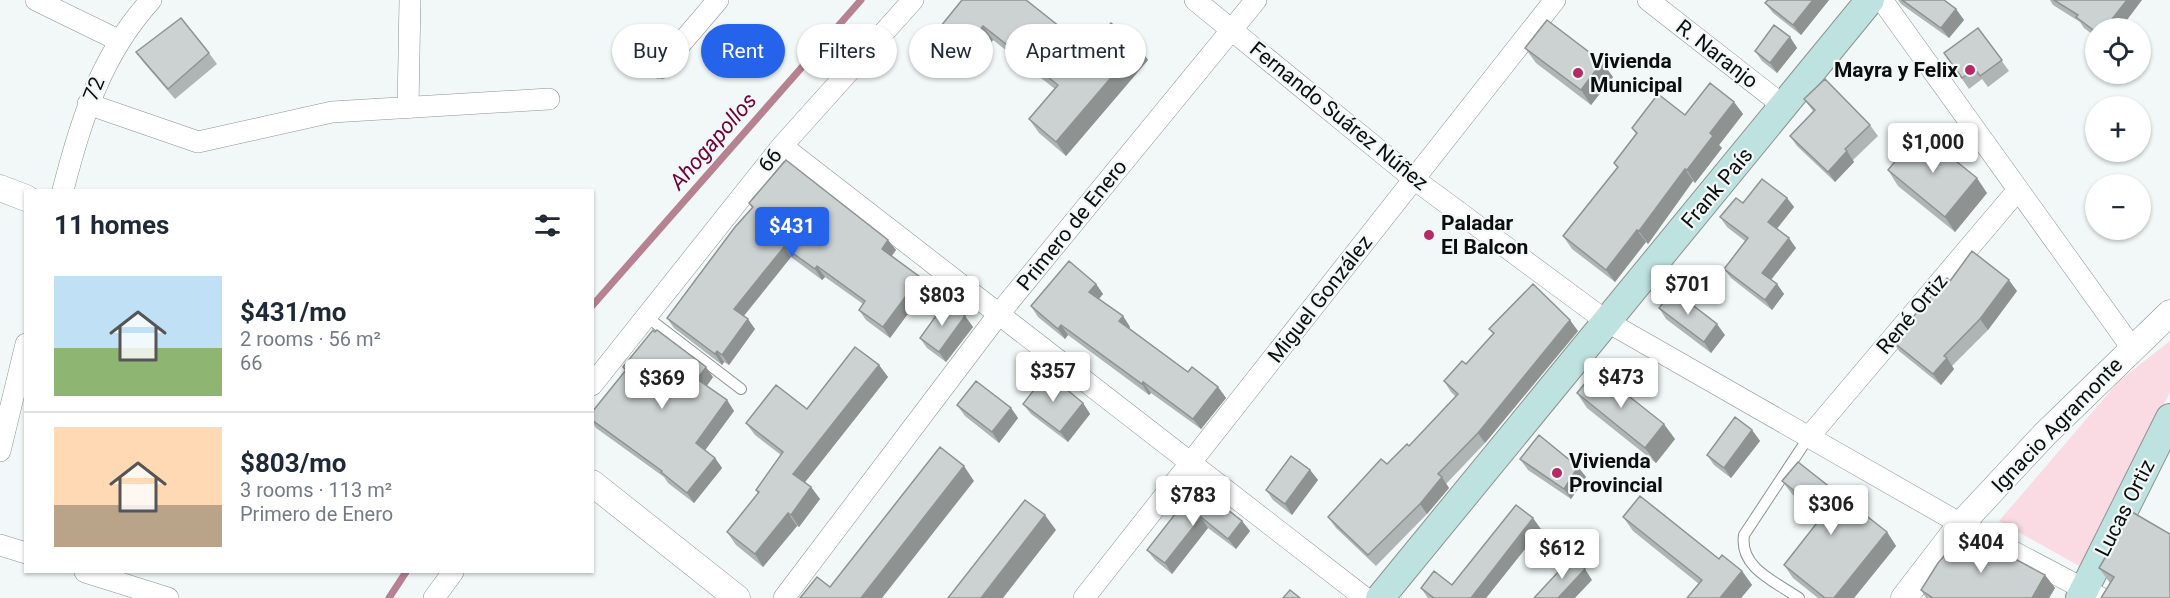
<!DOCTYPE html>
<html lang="en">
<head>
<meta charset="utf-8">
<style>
	body { margin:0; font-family:Roboto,sans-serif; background:#f6f6f7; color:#1f2937; height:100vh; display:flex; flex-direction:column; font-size:22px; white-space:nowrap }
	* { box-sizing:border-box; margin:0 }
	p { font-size:20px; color:#747a83 }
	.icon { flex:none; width:33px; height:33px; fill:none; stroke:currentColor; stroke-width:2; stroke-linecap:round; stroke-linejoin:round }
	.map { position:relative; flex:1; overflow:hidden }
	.details { position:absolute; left:24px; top:189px; width:570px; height:384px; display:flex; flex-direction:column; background:#fff; border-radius:0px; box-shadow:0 2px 4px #0004 }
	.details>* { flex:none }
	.banner { position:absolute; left:612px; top:24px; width:570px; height:54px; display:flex; gap:12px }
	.controls { position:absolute; left:2085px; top:18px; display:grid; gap:12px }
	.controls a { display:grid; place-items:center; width:66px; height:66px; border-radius:50%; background:#fff; box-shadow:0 2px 4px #0004; font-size:30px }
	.price { position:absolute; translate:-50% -51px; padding:0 14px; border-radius:6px; background:#fff; color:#222; font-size:20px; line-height:39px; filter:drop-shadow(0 2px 3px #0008) }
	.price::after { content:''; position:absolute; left:50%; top:36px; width:18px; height:14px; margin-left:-9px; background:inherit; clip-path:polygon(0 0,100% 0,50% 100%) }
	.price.active { background:#2563eb; color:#fff }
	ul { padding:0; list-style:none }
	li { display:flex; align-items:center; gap:18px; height:150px; padding:0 30px }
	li+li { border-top:2px solid #e0e1e3 }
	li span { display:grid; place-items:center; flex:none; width:168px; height:120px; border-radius:0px; color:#555 }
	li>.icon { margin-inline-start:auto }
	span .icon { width:72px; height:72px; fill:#fffc; stroke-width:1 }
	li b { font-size:26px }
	h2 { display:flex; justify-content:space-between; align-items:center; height:72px; padding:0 30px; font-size:26px }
	.chip { padding:0 21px; border-radius:27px; background:#fff; box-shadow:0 2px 4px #0004; font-size:21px; line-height:54px }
	.chip.active { background:#2563eb; color:#fff }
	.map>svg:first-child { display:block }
	.green { fill:#fadae3 }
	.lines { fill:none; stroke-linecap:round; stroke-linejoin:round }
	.stream { stroke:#b68292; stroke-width:7 }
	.service-casing { stroke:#8c9392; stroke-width:12 }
	.minor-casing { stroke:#8c9392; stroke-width:22 }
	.tertiary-casing { stroke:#8c9392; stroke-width:27 }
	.secondary-casing { stroke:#8c9392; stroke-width:30 }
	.service { stroke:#fff; stroke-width:10 }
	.minor { stroke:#fff; stroke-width:21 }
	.tertiary { stroke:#fff; stroke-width:26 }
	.secondary { stroke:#bee2df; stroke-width:28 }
	.wall { fill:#afb5b4 }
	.shaded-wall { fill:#8e9392 }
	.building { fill:#cbd2d1; stroke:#8e9392; stroke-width:1.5 }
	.poi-dot { fill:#b52a65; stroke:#f1f8f7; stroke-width:2 }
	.labels { text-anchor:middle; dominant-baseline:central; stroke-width:4.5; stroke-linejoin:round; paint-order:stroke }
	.street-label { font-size:21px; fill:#0c0e0e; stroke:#f1f8f7 }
	.poi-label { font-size:21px; font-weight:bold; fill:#0c0e0e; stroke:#f1f8f7; text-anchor:start }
	.water-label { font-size:22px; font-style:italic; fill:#700038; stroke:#f1f8f7 }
</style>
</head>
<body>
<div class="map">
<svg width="2170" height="598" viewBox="0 0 2170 598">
	<rect width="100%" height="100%" fill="#f1f8f7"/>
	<path class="green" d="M2170,341v51l-89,175 -82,-46 120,-140z"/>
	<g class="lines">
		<path class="stream" d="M592,306l269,-306
			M389,598l17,-26"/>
		<g class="service-casing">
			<path id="service" d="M647,317l94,72
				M1799,598c-23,-16 -60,-30 -55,-63l64,-97"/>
		</g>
		<g class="minor-casing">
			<path id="minor" d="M36,0l84,41
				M1195,0l219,179 192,142 355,203 140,74
				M1648,0l137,107
				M1882,0l250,348
				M660,68l58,-68
				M88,104l110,38 134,-30 217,-13
				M408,108l2,-108
				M782,146l583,452
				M63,190c18,-70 38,-135 88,-190
				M592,385l190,-239 131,-146
				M1808,438l209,-247
				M0,451l26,-107
				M0,545l26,8
				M85,572l83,26
				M434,598l19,-26
				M784,598l214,-283 258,-315
				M1084,598l471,-598"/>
		</g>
		<g class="tertiary-casing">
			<path id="tertiary" d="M0,188l26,10
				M592,483l145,115
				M1904,598l57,-74 84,-90 125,-121"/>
		</g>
		<g class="secondary-casing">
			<path id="secondary" d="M1380,598l490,-598
				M2080,598l90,-180"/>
		</g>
		<use href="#service" class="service"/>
		<use href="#minor" class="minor"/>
		<use href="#tertiary" class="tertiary"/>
		<use href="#secondary" class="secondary"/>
	</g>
	<path class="wall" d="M962,0l126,49 50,-3 10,14 -82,96 -27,-23 -10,-14 26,-30 -62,-49 -27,32 -24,-21 -10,-14z
		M1829,0l-28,35 -28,-22 -8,-10z
		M1898,0h46l12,9 8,11 -15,18 -48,-34z
		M2050,0h92l-46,28v9l-12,-9 -4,-6 -27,-17z
		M1978,28l31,43 -21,16 -6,-8 -13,10 -25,-36z
		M1790,37l7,11 -20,25 -15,-12 -7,-10z
		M1525,48l88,29 -22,28 -55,-42z
		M136,52l73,1 8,11 -42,35 -31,-36z
		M1804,99l66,26 8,11 -25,24 1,2 -19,20 -38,-36 -7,-10 23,-25z
		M1734,102l9,12 -24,31 3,3 -27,35 -2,-2 -45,63 -2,-2 -31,40 -43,-33 -9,-13 54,-68 -3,-5 22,-29 -4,-6z
		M1888,170l99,23 -32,39 -57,-46z
		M1787,198l7,9 -17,22 19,19 -25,32 6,4 7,10 -12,16 -41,-32 -7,-9 21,-28 -18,-14 -7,-10 23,-14z
		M749,203l139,37 8,10 -4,6 35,32 -37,50 -24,-18 -7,-10 4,-6 -38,-27 -3,3 -31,-23 -47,59 11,13 -26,36 -5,-3 -2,3 -48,-37 -7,-10 85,-110z
		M1950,281l67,10 -29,39 -36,36 2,3 -13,16 -42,-34 -7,-10z
		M1096,284l7,10 -4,5 24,17 7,11 -1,2 59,43 30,15 8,11 -25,31 -50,-36 -2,2 -81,-60 -3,4 -27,-22 -7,-11z
		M1659,308l66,27 -14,18 -45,-34z
		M965,316l8,11 -27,35 -19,-14 -7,-10z
		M1489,329l89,2 -93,112 -39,41 3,4 -22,26 -51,52 -40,-38 -8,-11 59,-53 22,-18 47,-49 -5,-5 -7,-11 22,-17 27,-30z
		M879,365l9,12 -83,105 6,5 9,12 -21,28 -2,-1 -34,41 -27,-22 -9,-13 31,-38 -2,-4 25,-35 -26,-20 -9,-12 61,-14z
		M623,367l90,10 -6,9 20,14 7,11 -29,39 10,8 7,10 -28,35 -26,-20 -4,-6 -68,-49 -4,-6v-10l33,-41z
		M1577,393l98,46 -19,24 -69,-55z
		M1083,403l7,11 -22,28 -37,-28 -8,-10z
		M957,405l54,3 7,10 -19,25 -34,-27z
		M1752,430l8,11 -29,37 -17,-13 -7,-10z
		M1520,459l58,8 8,10 -15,22 -43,-29z
		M1310,470l8,10 -26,35 -19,-15 -7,-10z
		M1782,481l105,51 9,14 -42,52h-36l-25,-20 -9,-13 37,-47 -29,-24z
		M1195,513l47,8 8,10 -14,18 -28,-21 -36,46 -17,-14 -8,-10z
		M1623,517l96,42 23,12 10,14 -11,13h-54l12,-14 -66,-53z
		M1541,529l-55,69h-58l-7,-10 31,-3z
		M2170,534l-60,49 -11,-15z
		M2045,575l10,13 -6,10h-123l-5,-8z"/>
	<path class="shaded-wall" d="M1813,0h16l-28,35 -8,-10z
		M2127,0h15l-21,28h-16z
		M1956,9l8,11 -15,18 -8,-10z
		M983,26l10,14 -27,32 -10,-15z
		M1790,37l7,11 -20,25 -7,-10z
		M1138,46l10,14 -82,96 -10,-14z
		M1602,62l11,15 -22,28 -10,-15z
		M1734,102l9,12 -24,31 3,3 -27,35 -8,-13 23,-37z
		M1847,151l7,11 -19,20 -7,-10z
		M1685,169l8,12 -45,63 -9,-13z
		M1977,178l10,15 -32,39 -10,-15z
		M1787,198l7,9 -20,25 -6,-10z
		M1637,230l9,12 -31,40 -9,-12z
		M1789,238l7,10 -27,34 -7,-9z
		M888,240l8,10 -7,9 -7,-10z
		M784,247l7,10 -50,62 -7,-10z
		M817,266l8,11 -3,3 -7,-11z
		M920,277l7,11 -37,50 -7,-11z
		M2009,280l8,11 -29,39 -8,-11z
		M1096,284l7,10 -7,8 -7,-10z
		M1777,284l7,10 -12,16 -7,-10z
		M965,316l8,11 -27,35 -7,-10z
		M1123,316l7,11 -4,5 -7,-11z
		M748,319l7,10 -26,36 -7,-10z
		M1570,320l8,11 -93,112 -7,-10z
		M1717,324l8,11 -14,18 -7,-11z
		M1061,325l7,10 -3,4 -7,-10z
		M717,351l7,11 -2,3 -7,-11z
		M1947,358l7,11 -13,16 -8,-11z
		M879,365l9,12 -86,109 -9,-12z
		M706,367l7,10 -9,12 -7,-10z
		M1143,382l8,11 -2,2 -7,-11z
		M1218,387l8,11 -25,31 -8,-10z
		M727,400l7,11 -31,42 -7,-10z
		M1083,403l7,11 -22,28 -8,-10z
		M1011,408l7,10 -19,25 -7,-11z
		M1664,424l11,15 -19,24 -11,-15z
		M1752,430l8,11 -29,37 -7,-10z
		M715,458l7,10 -28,35 -7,-10z
		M964,466l10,15 -92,117h-21z
		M1578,467l8,10 -15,22 -7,-10z
		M1310,470l8,10 -26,35 -7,-11z
		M1442,477l7,11 -22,26 -7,-10z
		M811,487l9,12 -21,28 -8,-12z
		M788,513l9,13 -34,41 -8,-13z
		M1045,515l11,15 -53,68h-22z
		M1201,517l7,11 -36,46 -7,-11z
		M1533,518l8,11 -55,69h-15z
		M1242,521l8,10 -14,18 -8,-10z
		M1887,532l9,14 -42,52h-20z
		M1585,569l7,11 -17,18h-17z
		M1742,571l10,14 -11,13h-21z
		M2045,575l10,13 -6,10h-17z"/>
	<path class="building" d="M962,0h64l62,49 23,-26 27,23 -82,96 -27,-23 29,-34 -75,-59 -27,31 -24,-20z
		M1768,0h45l-20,25 -28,-22z
		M1902,0h42l12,9 -15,19z
		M2054,0h73l-22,28h-9v4l-20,-15 2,-2z
		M181,18l28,35 -41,36 -32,-37z
		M1547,20l55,42 -21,28 -56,-42z
		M1774,25l16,12 -20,26 -15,-12z
		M1978,28l24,32 -22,16 -5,-7 -13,9 -18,-25z
		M1825,79l45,46 -25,24 2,2 -19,21 -38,-36 25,-26 -11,-11z
		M1710,83l24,19 -24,31 3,3 -26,34 -2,-1 -46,62 -2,-1 -31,40 -43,-34 55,-69 -4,-4 23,-30 -5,-5 26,-34 27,21z
		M1920,132l57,46 -32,39 -57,-47z
		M786,160l102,80 -6,9 38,28 -37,50 -24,-17 6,-9 -48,-35 -2,3 -31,-22 -50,62 14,10 -26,36 -5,-4 -2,3 -48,-36 68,-91 18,-20 -4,-4z
		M1762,179l25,19 -19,24 21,16 -27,35 15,11 -12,16 -41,-31 24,-31 -28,-21 16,-19 7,5z
		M1972,251l37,29 -29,39 -36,37 3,2 -14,16 -41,-33 55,-63 3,3z
		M1069,261l27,23 -7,8 34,24 -4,5 69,51 4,-5 26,20 -25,32 -50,-37 -1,2 -81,-59 -3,4 -27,-23z
		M1533,284l37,36 -92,113 -40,41 4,3 -22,27 -52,51 -40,-38 53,-58 6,5 20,-20 2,2 49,-52 -14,-13 18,-20 4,3 28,-31 -5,-4z
		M1673,290l44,34 -13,18 -45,-34z
		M946,302l19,14 -26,36 -19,-14z
		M653,330l2,2 2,-2 49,37 -9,12 30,21 -31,43 19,15 -28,35 -26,-21 1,-1 -70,-51v-8l34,-42 -3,-3z
		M855,347l24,18 -86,109 18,13 -20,28 -3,-2 -33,41 -28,-22 32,-40 -3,-2 27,-38 -37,-29 30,-38 31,24z
		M1596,370l68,54 -19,24 -68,-55z
		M1047,373l36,30 -23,29 -37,-28z
		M976,381l35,27 -19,24 -35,-27z
		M1735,417l17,13 -28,38 -17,-13z
		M1539,435l39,32 -14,22 -44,-30z
		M940,447l24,19 -103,132h-61l17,-21 13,10z
		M1291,456l19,14 -25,34 -19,-14z
		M1798,462l89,70 -53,66h-9l-41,-33 40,-51 -42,-33z
		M1209,495l33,26 -14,18 -27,-22 -36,46 -18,-13 36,-46 12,9z
		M1640,496l79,63 3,-4 20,16 -22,27h-33l15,-18 -79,-63z
		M1025,500l20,15 -64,83h-33z
		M1516,505l17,13 -62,80h-37l-13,-10 13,-17 18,14z
		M2132,512l38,22v64h-69l13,-21 -15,-9z
		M1965,532l80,43 -13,23h-99l-12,-8 17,-27z
		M1572,557l13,12 -27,29h-24z
		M1290,590l10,8h-17z"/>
	<g class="poi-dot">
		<circle cx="1970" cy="70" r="6"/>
		<circle cx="1578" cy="73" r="6"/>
		<circle cx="1429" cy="235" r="6"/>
		<circle cx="1557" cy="473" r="6"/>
	</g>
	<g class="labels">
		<g class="street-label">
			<text transform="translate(1717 54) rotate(38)">R. Naranjo</text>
			<text transform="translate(94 89) rotate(-68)">72</text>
			<text transform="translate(1339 116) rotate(39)">Fernando Suárez Núñez</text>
			<text transform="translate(770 160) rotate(-51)">66</text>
			<text transform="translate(1717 188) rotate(-50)">Frank País</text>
			<text transform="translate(1072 225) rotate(-51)">Primero de Enero</text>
			<text transform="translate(1320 299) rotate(-52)">Miguel González</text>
			<text transform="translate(1912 314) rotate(-50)">René Ortiz</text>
			<text transform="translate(2057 425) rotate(-46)">Ignacio Agramonte</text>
			<text transform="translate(2125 508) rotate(-63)">Lucas Ortiz</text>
		</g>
		<g class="poi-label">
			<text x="1590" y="61">Vivienda<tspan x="1590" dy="24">Municipal</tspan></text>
			<text x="1958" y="70" text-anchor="end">Mayra y Felix</text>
			<text x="1441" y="223">Paladar<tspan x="1441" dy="24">El Balcon</tspan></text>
			<text x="1569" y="461">Vivienda<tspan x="1569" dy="24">Provincial</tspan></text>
		</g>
		<g class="water-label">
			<text transform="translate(713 141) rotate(-49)">Ahogapollos</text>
		</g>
	</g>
</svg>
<div class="controls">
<a><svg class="icon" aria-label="locate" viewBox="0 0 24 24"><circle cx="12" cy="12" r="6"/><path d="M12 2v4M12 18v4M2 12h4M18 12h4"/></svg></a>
<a>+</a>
<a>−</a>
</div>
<b class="price" style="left:1933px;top:174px">$1,000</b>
<b class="price active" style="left:792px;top:258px">$431</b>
<b class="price" style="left:1688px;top:316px">$701</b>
<b class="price" style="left:942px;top:327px">$803</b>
<b class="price" style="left:1053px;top:403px">$357</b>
<b class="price" style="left:1621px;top:409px">$473</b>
<b class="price" style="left:662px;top:410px">$369</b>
<b class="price" style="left:1193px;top:527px">$783</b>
<b class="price" style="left:1831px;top:536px">$306</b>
<b class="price" style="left:1981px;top:574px">$404</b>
<b class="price" style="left:1562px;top:580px">$612</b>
<div class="banner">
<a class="chip">Buy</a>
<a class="chip active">Rent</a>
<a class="chip">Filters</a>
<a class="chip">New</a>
<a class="chip">Apartment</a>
</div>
<section class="details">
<h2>11 homes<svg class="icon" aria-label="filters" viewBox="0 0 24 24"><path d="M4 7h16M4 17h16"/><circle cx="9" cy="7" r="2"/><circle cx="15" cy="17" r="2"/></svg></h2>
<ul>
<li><span style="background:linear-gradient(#bfe0f5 60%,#8fb573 0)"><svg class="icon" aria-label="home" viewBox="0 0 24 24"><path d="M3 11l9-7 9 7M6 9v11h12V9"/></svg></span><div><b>$431/mo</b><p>2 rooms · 56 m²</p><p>66</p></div></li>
<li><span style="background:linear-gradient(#ffd9b3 65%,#b9a48a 0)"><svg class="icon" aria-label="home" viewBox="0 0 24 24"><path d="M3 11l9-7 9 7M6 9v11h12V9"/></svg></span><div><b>$803/mo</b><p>3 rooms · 113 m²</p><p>Primero de Enero</p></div></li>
</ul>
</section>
</div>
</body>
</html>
